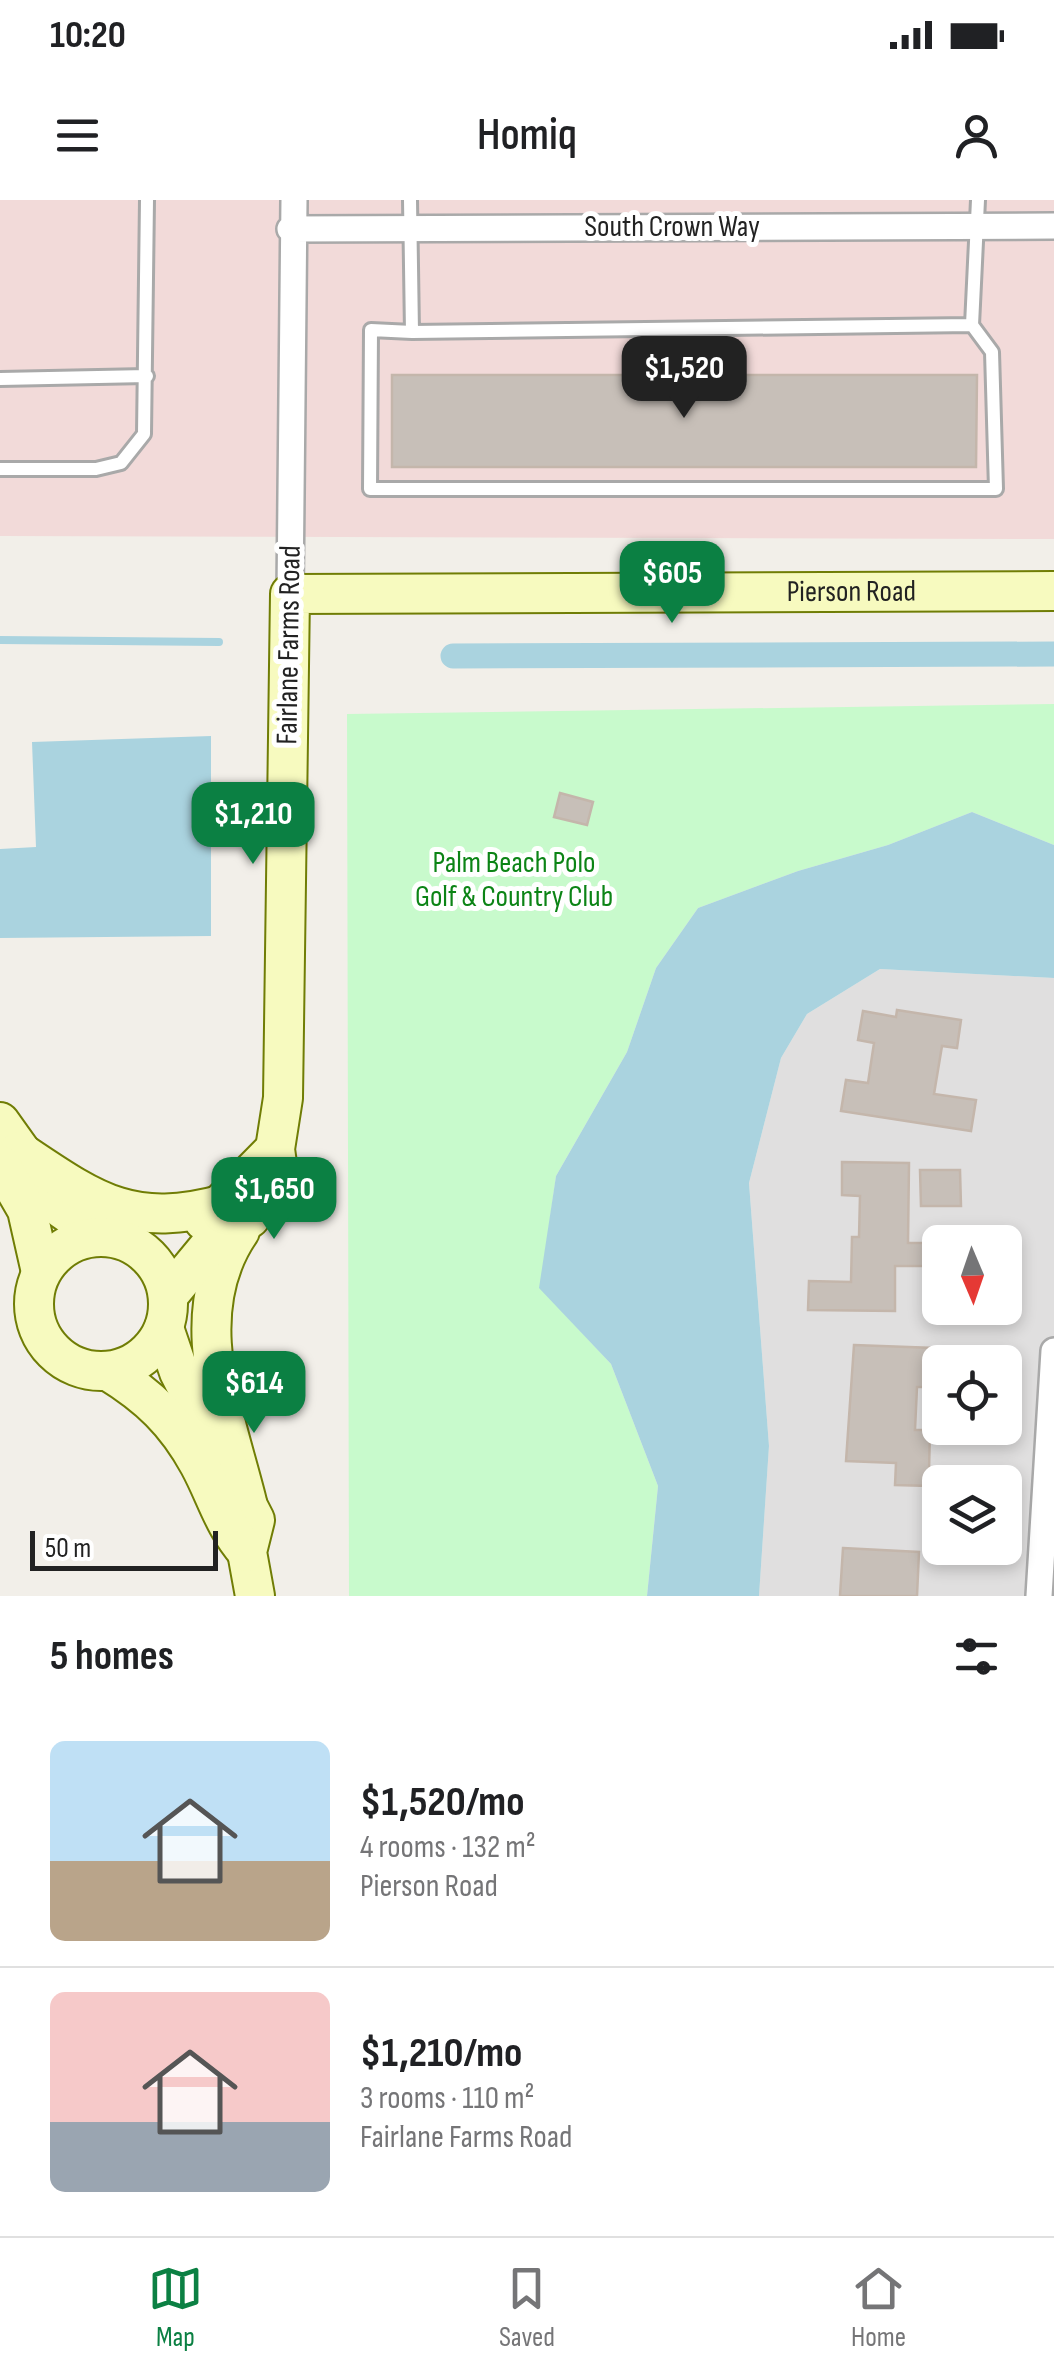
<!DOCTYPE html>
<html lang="en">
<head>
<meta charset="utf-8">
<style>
	body { margin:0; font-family:"Sofia Sans Condensed",sans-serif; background:#f2f2f2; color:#202124; height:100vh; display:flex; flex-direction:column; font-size:38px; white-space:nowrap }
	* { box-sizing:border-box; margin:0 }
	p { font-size:32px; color:#757577 }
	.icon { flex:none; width:55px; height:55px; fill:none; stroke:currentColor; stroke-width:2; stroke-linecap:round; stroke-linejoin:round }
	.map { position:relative; height:1396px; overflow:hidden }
	.panel { display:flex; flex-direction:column; background:#fff; flex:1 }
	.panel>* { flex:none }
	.needle { width:65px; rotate:178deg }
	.fabs { position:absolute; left:922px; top:1025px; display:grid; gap:20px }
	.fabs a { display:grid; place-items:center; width:100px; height:100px; border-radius:15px; background:#fff; box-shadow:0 5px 15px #0003; font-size:50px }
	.scale { position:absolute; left:30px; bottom:25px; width:188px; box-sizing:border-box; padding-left:10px; border:5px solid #222; border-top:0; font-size:28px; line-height:35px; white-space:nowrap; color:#222; -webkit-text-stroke:8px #fff; paint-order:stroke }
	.price { position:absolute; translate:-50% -85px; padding:0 22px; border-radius:20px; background:#0b8043; color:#fff; font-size:32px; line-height:65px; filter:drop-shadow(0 2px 5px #0008) }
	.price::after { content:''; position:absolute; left:50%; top:60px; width:30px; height:22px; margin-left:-15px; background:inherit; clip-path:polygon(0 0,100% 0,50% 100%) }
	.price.selected { background:#222; color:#fff }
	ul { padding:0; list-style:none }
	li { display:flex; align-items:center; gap:30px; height:250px; padding:0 50px }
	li+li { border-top:2px solid #e0e0e0 }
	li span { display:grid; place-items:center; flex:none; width:280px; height:200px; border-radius:15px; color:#555 }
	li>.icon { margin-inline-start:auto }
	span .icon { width:120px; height:120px; fill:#fffc; stroke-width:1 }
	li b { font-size:42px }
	h2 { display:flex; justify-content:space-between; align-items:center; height:120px; padding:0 50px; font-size:42px }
	.status { display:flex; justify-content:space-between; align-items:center; height:70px; padding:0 50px; background:#fff; direction:ltr }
	.status svg { height:28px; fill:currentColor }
	header { display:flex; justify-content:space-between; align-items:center; height:130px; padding:0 50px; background:#fff; font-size:45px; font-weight:600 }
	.dock { display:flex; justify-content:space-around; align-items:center; height:140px; border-top:2px solid #e0e0e0; background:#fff; font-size:28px; color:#757577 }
	.dock a { display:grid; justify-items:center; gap:5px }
	.dock .selected { color:#0b8043 }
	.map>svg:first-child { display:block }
	.residential { fill:#e0dfdf; fill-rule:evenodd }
	.commercial { fill:#f2dad9 }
	.park { fill:#c8facc }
	.water { fill:#aad3df }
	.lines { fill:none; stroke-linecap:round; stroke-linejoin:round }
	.stream { stroke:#aad3df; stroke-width:8 }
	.canal { stroke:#aad3df; stroke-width:25 }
	.building { fill:#c7bfb8; stroke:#c4b6ab; stroke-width:2.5 }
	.lane-casing { stroke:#a9a9a9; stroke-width:18 }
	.street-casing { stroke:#a9a9a9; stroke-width:30 }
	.secondary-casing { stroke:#707d05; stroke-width:42 }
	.lane { stroke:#fff; stroke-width:12 }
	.street { stroke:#fff; stroke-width:25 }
	.secondary { stroke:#f7fabf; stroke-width:38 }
	.labels { text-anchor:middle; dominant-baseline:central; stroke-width:10; stroke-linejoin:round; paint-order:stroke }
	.street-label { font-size:30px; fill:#222; stroke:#fff }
	.park-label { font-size:30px; fill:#0c8416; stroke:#fff }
</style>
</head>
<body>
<div class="status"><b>10:20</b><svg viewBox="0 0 49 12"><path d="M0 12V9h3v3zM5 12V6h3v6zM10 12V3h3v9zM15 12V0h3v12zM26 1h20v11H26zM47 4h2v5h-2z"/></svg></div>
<header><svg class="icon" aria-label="menu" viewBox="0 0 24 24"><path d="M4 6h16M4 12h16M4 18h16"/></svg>Homiq<svg class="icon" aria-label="person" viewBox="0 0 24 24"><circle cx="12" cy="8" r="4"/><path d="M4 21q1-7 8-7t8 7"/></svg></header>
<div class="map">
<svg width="1054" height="1396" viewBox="0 0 1054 1396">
	<rect width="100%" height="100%" fill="#f2efe9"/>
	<path class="residential" d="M880,769l174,9v618h-295l10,-150 -20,-263 32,-125 26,-44zM940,1042h65v66h-65zM940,1162h65v66h-65zM940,1282h65v66h-65z"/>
	<path class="commercial" d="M0,0h1054v339l-1054,-3z"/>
	<path class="park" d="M1054,504v141l-82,-33 -84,33 -90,26 -100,37 -42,60 -29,84 -71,124 -16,112 71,76 47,122 -11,110h-298l-2,-882z"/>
	<path class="water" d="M211,536v200l-211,2v-89l36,-2 -4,-105z
		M972,612l82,33v133l-174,-9 -73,45 -26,44 -32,125 20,263 -10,150h-112l11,-110 -47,-122 -72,-76 17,-112 71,-124 29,-84 42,-60 100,-37 90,-26z"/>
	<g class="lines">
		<path class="stream" d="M0,440l219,2"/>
		<path class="canal" d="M453,456l601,-2"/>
	</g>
	<path class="building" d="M392,175h585l-1,92h-584z
		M560,593l33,9 -6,23 -33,-8z
		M897,810l64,10 -4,28 -15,-2 -8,48 42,6 -5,31 -130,-20 5,-31 22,3 6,-40 -16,-3 5,-29 33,6z
		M842,962l67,1 -1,80h20v23h-33v45l-87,-1 1,-29 42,1 1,-45h7l1,-41 -18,-1z
		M920,970h40l1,36h-40z
		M854,1145l81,3 -1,39h-17l-2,43h15l-1,41 38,2v9h-27v21h-10v-17l-35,-1 1,-22 -50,-2z
		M843,1348l76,4 -2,44h-77z"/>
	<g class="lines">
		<g class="lane-casing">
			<path id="lane" d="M410,0l2,132 -41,-2 -1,159h626l-4,-137 -20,-27 6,-125
				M412,132l560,-7
				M0,179l147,-3
				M0,269h96l25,-6 23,-29 3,-234"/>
		</g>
		<g class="street-casing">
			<path id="street" d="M290,29l764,-3
				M290,394l4,-394
				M1039,1396l15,-245"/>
		</g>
		<g class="secondary-casing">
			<g id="secondary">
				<path d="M0,922l62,87 40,28"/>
				<path d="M19,951c76,51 112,78 205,53"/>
				<path d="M1,965l26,45 14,62"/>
				<path d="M204,1021l71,-72"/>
				<path d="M240,1031c-57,83 -15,183 7,271"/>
				<circle cx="101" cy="1104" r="67"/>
				<path id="s1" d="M168,1096l43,-52 39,-26 29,-40 -4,-29 8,-51 7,-504 764,-3"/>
				<path d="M164,1128l15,44 76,148 -8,32 8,44"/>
				<path d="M108,1171c41,25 68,51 91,93 17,31 24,61 48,88"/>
			</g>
		</g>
		<use href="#lane" class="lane"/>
		<use href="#street" class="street"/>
		<use href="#secondary" class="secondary"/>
	</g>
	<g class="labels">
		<g class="street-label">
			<text x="672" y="27">South Crown Way</text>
			<text stroke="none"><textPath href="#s1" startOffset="1310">Pierson Road</textPath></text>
			<text transform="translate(289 445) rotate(-89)">Fairlane Farms Road</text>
		</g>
		<g class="park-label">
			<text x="514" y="663">Palm Beach Polo<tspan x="514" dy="34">Golf &amp; Country Club</tspan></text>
		</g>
	</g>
</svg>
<div class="fabs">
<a><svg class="needle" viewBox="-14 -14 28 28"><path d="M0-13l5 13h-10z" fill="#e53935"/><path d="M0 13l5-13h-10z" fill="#757577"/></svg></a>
<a><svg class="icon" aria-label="locate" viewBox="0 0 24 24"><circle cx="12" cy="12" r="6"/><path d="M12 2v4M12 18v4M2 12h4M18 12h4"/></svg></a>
<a><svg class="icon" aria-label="layers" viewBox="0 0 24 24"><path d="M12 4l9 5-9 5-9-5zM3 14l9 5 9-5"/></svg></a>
</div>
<div class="scale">50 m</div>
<b class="price selected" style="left:684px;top:221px">$1,520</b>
<b class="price" style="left:672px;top:426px">$605</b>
<b class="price" style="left:253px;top:667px">$1,210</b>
<b class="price" style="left:274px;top:1042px">$1,650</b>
<b class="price" style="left:254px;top:1236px">$614</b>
</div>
<section class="panel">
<h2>5 homes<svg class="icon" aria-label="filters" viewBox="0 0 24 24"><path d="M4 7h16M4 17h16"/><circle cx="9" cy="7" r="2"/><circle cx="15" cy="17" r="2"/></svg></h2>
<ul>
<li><span style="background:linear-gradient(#bfe0f5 60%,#b9a48a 0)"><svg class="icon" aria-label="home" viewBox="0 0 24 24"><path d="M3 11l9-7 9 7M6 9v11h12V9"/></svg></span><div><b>$1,520/mo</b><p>4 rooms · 132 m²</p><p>Pierson Road</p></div></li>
<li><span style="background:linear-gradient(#f6c9c9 65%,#9aa5b1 0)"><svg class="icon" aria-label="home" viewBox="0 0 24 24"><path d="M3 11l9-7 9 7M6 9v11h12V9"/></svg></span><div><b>$1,210/mo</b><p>3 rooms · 110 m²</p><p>Fairlane Farms Road</p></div></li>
</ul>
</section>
<nav class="dock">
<a class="selected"><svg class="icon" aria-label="map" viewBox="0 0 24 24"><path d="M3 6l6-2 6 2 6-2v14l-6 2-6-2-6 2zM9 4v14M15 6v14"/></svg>Map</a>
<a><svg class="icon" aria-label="saved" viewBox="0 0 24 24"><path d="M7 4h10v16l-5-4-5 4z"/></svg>Saved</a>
<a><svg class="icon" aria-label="home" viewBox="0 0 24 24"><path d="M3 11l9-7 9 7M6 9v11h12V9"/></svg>Home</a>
</nav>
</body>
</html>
